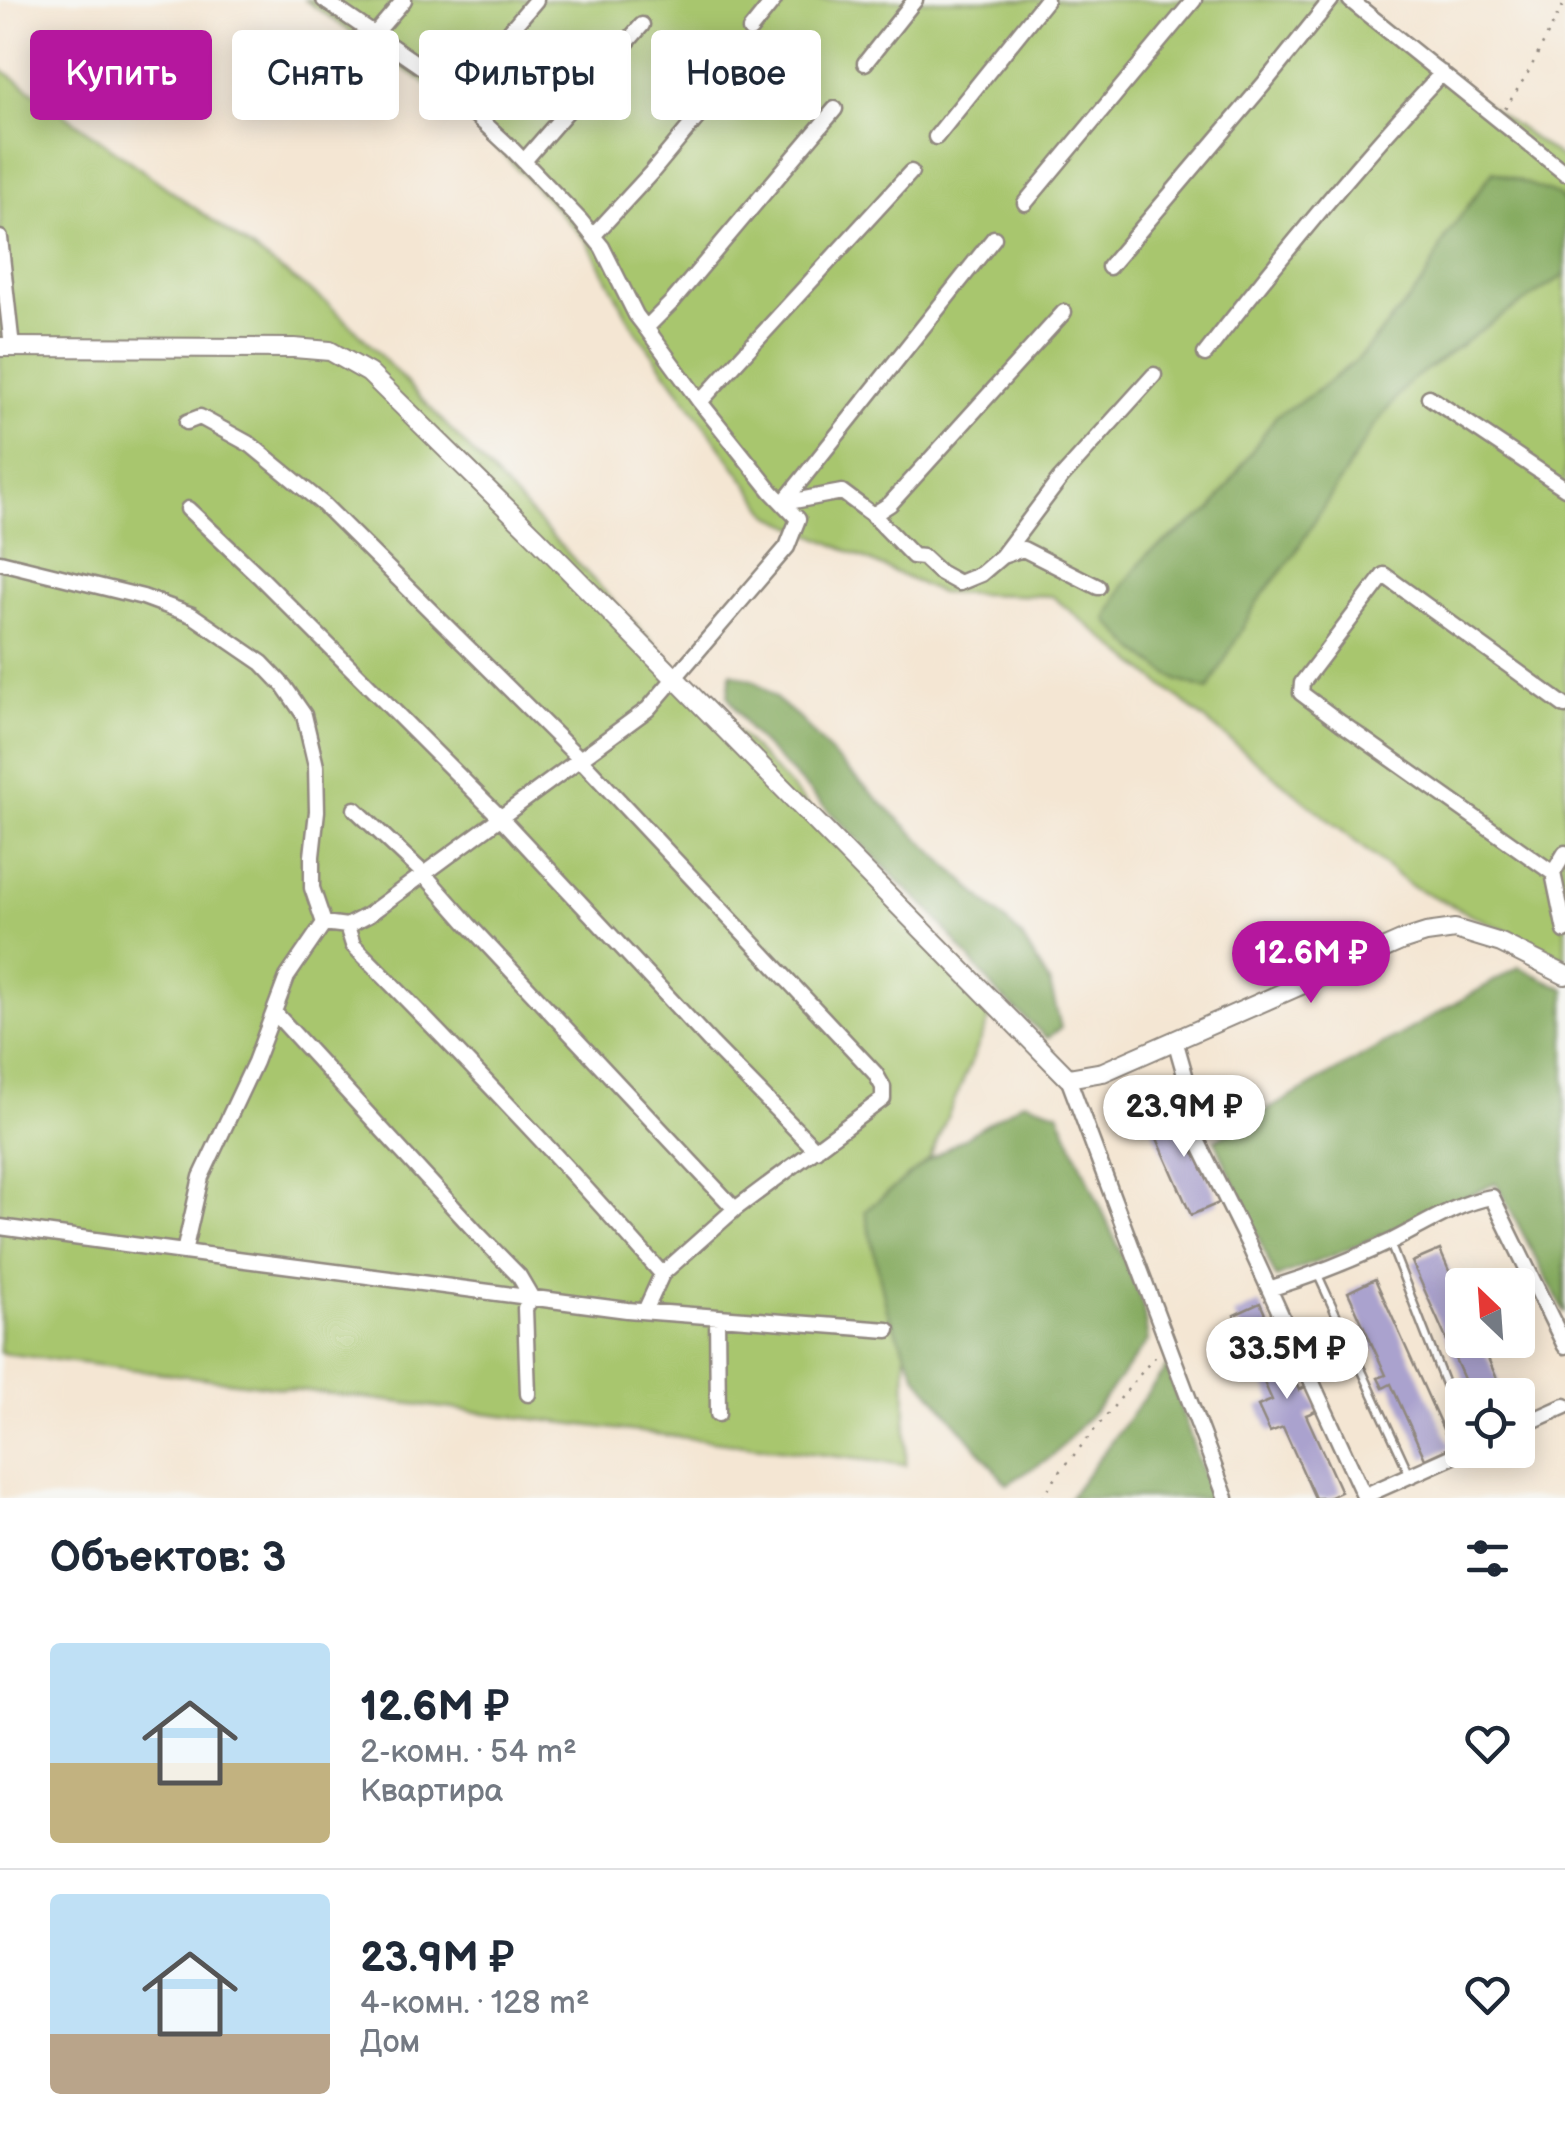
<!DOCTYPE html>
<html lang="ru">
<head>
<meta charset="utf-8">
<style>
	body { margin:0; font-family:"Balsamiq Sans",sans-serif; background:#f6f6f7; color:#1f2937; height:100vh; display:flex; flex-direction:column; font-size:38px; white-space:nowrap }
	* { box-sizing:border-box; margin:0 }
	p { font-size:32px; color:#747a83 }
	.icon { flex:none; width:55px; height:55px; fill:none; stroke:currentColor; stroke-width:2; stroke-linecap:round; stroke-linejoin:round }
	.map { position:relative; height:1498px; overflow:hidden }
	.panel { display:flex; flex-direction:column; background:#fff; flex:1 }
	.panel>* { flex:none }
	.guide { position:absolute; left:30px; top:30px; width:1000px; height:90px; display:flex; gap:20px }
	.needle { width:65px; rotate:335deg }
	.buttons { position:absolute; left:1445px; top:1268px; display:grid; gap:20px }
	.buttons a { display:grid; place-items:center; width:90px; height:90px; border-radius:10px; background:#fff; box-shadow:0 5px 25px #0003; font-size:50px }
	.price { position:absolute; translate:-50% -85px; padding:0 22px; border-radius:35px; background:#fff; color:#222; font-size:32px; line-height:65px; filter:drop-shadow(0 2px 5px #0008) }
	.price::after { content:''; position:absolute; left:50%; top:60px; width:30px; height:22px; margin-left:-15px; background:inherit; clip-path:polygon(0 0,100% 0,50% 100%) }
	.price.active { background:#b5179e; color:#fff }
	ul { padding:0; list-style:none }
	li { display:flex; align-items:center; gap:30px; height:250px; padding:0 50px }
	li+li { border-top:2px solid #e0e1e3 }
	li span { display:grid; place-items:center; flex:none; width:280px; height:200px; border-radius:10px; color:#555 }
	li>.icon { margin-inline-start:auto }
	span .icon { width:120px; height:120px; fill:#fffc; stroke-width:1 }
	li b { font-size:42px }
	h2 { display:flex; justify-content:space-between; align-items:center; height:120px; padding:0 50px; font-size:42px }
	.chip { padding:0 35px; border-radius:10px; background:#fff; box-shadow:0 5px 25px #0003; font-size:35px; line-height:90px }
	.chip.active { background:#b5179e; color:#fff }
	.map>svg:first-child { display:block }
	.green { fill:#a8c66e; stroke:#6a784c; stroke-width:2.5 }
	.forest { fill:#86ab61; stroke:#586b46; stroke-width:2.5 }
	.building { fill:#aaa2ce }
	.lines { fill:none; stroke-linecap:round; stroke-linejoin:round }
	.service-casing { stroke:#90887f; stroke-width:11 }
	.minor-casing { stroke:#90887f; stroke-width:19 }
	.tertiary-casing { stroke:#90887f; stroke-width:22 }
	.path { stroke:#90887f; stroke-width:2.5; stroke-dasharray:2.5 8; stroke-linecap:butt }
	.service { stroke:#fff; stroke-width:6 }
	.minor { stroke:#fff; stroke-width:14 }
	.tertiary { stroke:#fff; stroke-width:18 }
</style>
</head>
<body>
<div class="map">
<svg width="1565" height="1498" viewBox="0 0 1565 1498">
	<rect width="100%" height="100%" fill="#f6f6f2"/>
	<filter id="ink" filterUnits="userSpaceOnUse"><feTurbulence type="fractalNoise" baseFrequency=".01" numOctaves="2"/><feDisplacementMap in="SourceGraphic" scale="20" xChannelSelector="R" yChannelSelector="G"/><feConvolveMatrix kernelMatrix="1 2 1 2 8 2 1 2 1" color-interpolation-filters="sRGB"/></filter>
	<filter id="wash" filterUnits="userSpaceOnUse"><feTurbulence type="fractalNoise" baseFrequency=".0048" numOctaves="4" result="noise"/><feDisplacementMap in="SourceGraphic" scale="40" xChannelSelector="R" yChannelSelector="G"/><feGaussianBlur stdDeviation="2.25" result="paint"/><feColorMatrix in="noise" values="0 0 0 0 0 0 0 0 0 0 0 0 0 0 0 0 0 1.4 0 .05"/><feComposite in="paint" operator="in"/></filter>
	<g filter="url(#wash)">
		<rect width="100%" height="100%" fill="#f4e6d3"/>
		<path class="green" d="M305,0h1045l92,73 123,88v798l-156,-74 -357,-289 -112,-3 -169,-77 -137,-188 -47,-87 -134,-139z
			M0,68l327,235 29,27 640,674 -91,211 1,250 -906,-112z"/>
		<path class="forest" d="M1493,171l65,24 7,7v73l-72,47 -84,60 -37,47 -79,127 -36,46 -49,88 -31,-10 -40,-29 -30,-31 16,-34 24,-31 64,-45 65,-94 38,-23 44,-34 65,-76 24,-48z
			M731,673l24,8 44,37 37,41 185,177 29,48 11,44 -14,10 -47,-42 -71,-87 -27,-24 -152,-154 -22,-35z
			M1519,967l46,22v324l-69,-130 -134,61 -86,34 -61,-138z
			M1024,1101l34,11 84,188 6,41 -49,64 -46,51 -46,28 -91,-109 -29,-65 -22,-99 62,-50z
			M1167,1367l44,131h-142z"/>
		<g id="blocks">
			<path class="building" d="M1177,1105l42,98 -28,12 -43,-97z
				M1440,1250l22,51v39h18l24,55h-33l-59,-133z
				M1375,1279l76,168 -26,12 -34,-75 -8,4 -5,-10 8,-3 -38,-83z
				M1260,1303l39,87 8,-4 11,24 -12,5 35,77 -13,6h-13l-32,-71 -13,5 -12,-26 14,-6 -38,-85z"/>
		</g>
	</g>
	<g filter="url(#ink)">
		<use href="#blocks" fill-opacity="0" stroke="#90887f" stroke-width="2.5"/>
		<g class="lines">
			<g class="service-casing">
				<path id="service" d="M1390,1243l72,185
					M1318,1275l91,198"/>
			</g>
			<g class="minor-casing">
				<path id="minor" d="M1350,0l215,173
					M750,30l24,-30
					M374,35l30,-35
					M865,63l50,-63
					M455,96l81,-96
					M936,137l110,-137
					M524,161l118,-136
					M1025,203l169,-203
					M593,236l58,-63 94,-113
					M0,238l12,109
					M994,238l-211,265 59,-11 31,23 40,41 10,1 16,15 20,11 22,-9 21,-18 58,-77 94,-104
					M1109,267l154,-182 68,-85
					M646,328l27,-27 162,-192
					M1205,354c76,-98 152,-191 237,-281
					M1429,397l136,91
					M700,402l211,-230
					M187,422l13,-5 51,28 72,59 258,256 294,313 8,14v12l-148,110 -73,65 -17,37
					M188,509l73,69 240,240 211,226 104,106
					M873,515l17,-11 174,-192
					M1002,556l21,-7 75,38
					M0,562l143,35 49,18 70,48 22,23 20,29 12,51 1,45 -5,45v32l12,35 -37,54 -32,85 -54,115 -17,75 -184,-25
					M355,809l68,64 45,51 267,285
					M1565,853l-12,20 12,58
					M1553,873l-212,-150 -40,-30 1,-10 82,-108 181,131
					M324,923l23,3 21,-11 280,-206 139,-162 11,-28 -26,-27 -72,-90 -54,-74 -10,-13 -34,-68 -22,-27 -69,-72 -82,-76 -105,-72
					M347,926l6,19c106,107 210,215 309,329
					M275,1013l202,220 42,43 13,22 -7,10 3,86
					M1175,1040l12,42 10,58 51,103 117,255
					M1068,1078l158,420
					M184,1252l443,58 261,20
					M1269,1289c42,-13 83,-29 123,-48 32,-16 65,-38 100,-44l73,149
					M717,1317l1,97
					M1518,1427l47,-21
					M1364,1496l103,-46"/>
			</g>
			<g class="tertiary-casing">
				<path id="tertiary" d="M0,347l294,1 36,3 39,22 167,164 532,541 35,-6 298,-131 25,-8 29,-4 46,14 64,32"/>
			</g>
			<path class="path" d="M1505,109l24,-38 36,-70
				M1042,1498l18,-26 96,-117"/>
			<use href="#service" class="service"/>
			<use href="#minor" class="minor"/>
			<use href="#tertiary" class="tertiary"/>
		</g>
	</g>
</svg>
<div class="buttons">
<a><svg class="needle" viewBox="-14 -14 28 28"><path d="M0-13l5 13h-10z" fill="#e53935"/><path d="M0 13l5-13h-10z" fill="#747a83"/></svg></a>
<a><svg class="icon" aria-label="locate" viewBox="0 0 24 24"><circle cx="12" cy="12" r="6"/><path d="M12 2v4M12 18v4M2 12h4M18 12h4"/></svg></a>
</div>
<b class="price active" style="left:1311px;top:1006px">12.6M ₽</b>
<b class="price" style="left:1184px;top:1160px">23.9M ₽</b>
<b class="price" style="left:1287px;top:1402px">33.5M ₽</b>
<div class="guide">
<a class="chip active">Купить</a>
<a class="chip">Снять</a>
<a class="chip">Фильтры</a>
<a class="chip">Новое</a>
</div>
</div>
<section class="panel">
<h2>Объектов: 3<svg class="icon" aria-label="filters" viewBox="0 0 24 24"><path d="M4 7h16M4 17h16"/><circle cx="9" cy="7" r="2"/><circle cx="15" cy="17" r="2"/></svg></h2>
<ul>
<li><span style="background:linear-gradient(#bfe0f5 60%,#c2b280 0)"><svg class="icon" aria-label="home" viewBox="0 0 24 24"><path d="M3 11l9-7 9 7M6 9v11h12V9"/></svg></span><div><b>12.6M ₽</b><p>2-комн. · 54 m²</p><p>Квартира</p></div><svg class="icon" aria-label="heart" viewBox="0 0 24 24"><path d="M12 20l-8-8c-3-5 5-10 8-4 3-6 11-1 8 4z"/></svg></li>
<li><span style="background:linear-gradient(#bfe0f5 70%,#b9a48a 0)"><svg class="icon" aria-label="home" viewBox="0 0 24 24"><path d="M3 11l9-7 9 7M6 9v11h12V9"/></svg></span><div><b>23.9M ₽</b><p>4-комн. · 128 m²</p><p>Дом</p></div><svg class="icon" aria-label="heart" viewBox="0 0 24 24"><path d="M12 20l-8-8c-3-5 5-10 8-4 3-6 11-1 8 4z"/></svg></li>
</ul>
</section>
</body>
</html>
